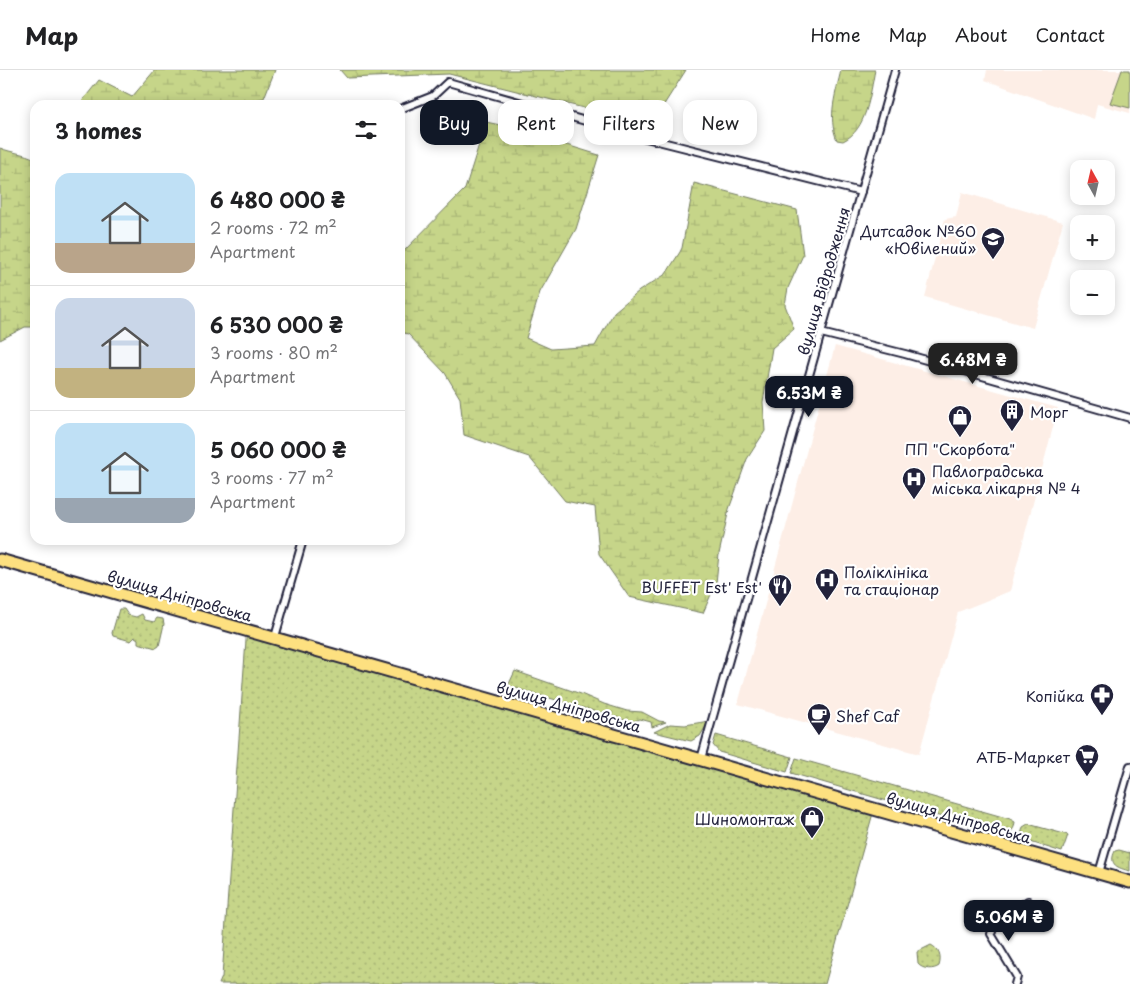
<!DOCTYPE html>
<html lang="en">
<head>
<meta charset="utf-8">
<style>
	body { margin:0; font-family:"Playpen Sans",sans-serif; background:#f6f6f6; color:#202124; height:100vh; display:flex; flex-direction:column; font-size:19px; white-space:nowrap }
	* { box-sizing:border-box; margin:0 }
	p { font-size:16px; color:#757577 }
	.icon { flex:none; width:28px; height:28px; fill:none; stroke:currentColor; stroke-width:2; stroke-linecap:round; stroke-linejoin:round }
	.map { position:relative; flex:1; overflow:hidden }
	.panel { position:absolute; left:30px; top:30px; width:375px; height:445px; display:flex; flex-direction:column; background:#fff; border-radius:15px; box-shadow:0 2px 12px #0003 }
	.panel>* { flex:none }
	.top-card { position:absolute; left:420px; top:30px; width:475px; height:45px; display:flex; gap:10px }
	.needle { width:32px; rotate:352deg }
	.fabs { position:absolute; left:1070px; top:90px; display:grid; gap:10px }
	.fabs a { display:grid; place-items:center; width:45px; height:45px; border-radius:10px; background:#fff; box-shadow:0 2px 12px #0003; font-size:25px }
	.price { position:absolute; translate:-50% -42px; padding:0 11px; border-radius:10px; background:#111827; color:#fff; font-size:16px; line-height:32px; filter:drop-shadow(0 1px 2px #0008) }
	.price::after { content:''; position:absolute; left:50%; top:30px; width:15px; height:11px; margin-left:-8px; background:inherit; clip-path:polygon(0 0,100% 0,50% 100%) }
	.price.active { background:#222; color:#fff }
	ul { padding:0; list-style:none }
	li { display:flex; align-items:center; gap:15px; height:125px; padding:0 25px }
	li+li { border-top:1px solid #e0e0e0 }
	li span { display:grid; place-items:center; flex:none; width:140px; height:100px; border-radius:15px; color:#555 }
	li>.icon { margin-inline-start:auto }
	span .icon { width:60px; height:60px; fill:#fffc; stroke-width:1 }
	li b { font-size:21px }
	h2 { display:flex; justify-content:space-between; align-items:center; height:60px; padding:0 25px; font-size:21px }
	.pill { padding:0 18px; border-radius:15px; background:#fff; box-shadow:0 2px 12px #0003; font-size:18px; line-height:45px }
	.pill.active { background:#111827; color:#fff }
	header { display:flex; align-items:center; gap:30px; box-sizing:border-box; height:70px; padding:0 25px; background:#fff; border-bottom:1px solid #e0e0e0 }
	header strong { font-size:24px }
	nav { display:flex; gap:28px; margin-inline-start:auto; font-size:18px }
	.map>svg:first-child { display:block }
	.built { fill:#fdeee6 }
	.green { fill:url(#green-dots); stroke:#747c62 }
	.wetland { fill:url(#wetland-marsh); stroke:#747c62 }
	.pitch { fill:#c6d589; stroke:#747c62 }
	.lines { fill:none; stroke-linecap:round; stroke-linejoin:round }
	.street-casing { stroke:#22223b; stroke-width:10 }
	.highway-casing { stroke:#22223b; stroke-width:15 }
	.street { stroke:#fff; stroke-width:6 }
	.highway { stroke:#fde080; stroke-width:11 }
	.labels { text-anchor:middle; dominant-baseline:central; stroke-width:4.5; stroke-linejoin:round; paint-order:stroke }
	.poi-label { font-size:15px; fill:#22223b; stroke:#fff; text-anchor:end }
	.street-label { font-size:15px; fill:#22223b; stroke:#fff }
</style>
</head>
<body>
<header>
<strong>Map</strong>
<nav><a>Home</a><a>Map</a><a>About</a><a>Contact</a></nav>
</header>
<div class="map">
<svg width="1130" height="914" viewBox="0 0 1130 914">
	<defs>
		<pattern id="green-dots" width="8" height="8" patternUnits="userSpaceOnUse" patternTransform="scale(1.25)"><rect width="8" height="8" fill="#c6d589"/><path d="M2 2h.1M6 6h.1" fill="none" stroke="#aab777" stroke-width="1.8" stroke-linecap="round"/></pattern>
		<pattern id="wetland-marsh" width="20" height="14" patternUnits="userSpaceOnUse" patternTransform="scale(1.25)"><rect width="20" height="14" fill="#c6d589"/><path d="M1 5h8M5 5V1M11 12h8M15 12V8" fill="none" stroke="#aab777"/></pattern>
	</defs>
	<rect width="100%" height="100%" fill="#fff"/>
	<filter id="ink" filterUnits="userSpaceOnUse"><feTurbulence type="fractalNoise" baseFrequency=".02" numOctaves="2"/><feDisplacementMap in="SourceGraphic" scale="10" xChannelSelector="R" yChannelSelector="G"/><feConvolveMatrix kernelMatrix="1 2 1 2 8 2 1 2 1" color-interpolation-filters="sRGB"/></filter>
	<g filter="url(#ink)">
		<path class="built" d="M987,0h143v43l-33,-9 -3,15 -109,-39z
			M962,122l101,30 -30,106 -108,-31 20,-78 11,-2z
			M835,276l223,62 -48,183 -52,21 -39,142 -181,-50z"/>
		<path class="green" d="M119,539h5l4,6 8,2 6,-3 3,6 9,2 3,-4 6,1 1,5 -5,22 -3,2 -18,-5v-4l-3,-2 -4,4 -18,-5 -1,-3z
			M247,556l628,180 -50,178h-606l3,-7z
			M515,601l66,23 23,10 23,7 15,1 17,9 7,1 -14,5 -1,-5 -11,-3 -8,3 -124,-36z
			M709,651l-9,15 -9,5 -37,-9 16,-8 15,1z
			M716,665l76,22 -5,15 -68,-20 -6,-7z
			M796,688l214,61 5,3 -1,5 -4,7 -6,1 -213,-62z
			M1028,754l40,11 -6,17 -38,-12 -3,-5 2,-8z
			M1119,780l11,3v18c-12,-3 -22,-6 -15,-20z
			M931,875c8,4 11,12 8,21 -5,4 -16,4 -21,-2l-1,-12z"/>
		<path class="wetland" d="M155,0h120l-11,28 -32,7h-153l20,-25 33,17z
			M340,0h346l-35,55 -202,-51 -102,4z
			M841,0h34c-5,24 -8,60 -32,71l-6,-1c-10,-23 -1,-47 4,-70z
			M486,52l19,4 94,29 -23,74 -36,63 -14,46 25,11 44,-3 19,-34 25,-21 27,-17 14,-22 2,-4 12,-65 103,27 6,45 -15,33 -3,17 9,24 -22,19 -9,54 2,29 -18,28 -18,50 -10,45 -3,29 -13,30 -74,-16 -30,-43 -4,-47 -30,-6 -36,-44 -65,-22 -4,-37 -15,-25 -37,-39 -8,-2v-77l65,-66z
			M0,78c12,5 24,5 35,11v168h-10l-25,13z"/>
		<path class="pitch" d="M1122,0h8v38l-20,-5z"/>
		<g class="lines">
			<g class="street-casing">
				<path id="street" d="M400,39l33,-13 15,-14 194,55 219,55
					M821,263l84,21 225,64
					M275,567l28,-97
					M701,689l194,-689
					M1099,803l31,-107
					M1015,914l2,-7 -26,-43 4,-11 33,-22"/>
			</g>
			<g class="highway-casing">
				<path id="highway" d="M0,490l1130,322"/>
			</g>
			<use href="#street" class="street"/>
			<use href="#highway" class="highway"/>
		</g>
	</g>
	<defs>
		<g id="school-pin" transform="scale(1.25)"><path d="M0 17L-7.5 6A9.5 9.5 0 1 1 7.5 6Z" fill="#22223b" stroke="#fff"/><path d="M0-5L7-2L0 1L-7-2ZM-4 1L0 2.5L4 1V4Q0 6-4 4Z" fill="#fff"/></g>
		<g id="building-pin" transform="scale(1.25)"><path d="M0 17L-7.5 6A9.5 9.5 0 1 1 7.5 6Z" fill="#22223b" stroke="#fff"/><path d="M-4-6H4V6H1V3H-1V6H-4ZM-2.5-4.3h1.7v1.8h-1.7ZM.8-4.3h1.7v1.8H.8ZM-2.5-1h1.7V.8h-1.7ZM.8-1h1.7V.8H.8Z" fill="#fff"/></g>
		<g id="shop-pin" transform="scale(1.25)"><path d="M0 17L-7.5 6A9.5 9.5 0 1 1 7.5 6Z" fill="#22223b" stroke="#fff"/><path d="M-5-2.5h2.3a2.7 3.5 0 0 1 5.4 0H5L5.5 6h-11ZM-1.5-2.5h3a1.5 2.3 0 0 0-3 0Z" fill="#fff"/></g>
		<g id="hospital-pin" transform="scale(1.25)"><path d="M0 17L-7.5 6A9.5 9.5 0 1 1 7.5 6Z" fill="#22223b" stroke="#fff"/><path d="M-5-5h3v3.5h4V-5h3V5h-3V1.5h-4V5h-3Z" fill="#fff"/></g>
		<g id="restaurant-pin" transform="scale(1.25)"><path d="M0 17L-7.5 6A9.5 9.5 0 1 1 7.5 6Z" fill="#22223b" stroke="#fff"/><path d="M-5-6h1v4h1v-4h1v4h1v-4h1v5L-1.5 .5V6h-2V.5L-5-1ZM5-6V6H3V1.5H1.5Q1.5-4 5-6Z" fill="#fff"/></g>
		<g id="pharmacy-pin" transform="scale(1.25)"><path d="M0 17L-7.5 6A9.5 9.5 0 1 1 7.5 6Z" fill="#22223b" stroke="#fff"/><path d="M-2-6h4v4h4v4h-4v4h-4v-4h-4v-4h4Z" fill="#fff"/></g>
		<g id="cafe-pin" transform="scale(1.25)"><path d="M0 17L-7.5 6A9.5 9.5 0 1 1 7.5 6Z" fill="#22223b" stroke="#fff"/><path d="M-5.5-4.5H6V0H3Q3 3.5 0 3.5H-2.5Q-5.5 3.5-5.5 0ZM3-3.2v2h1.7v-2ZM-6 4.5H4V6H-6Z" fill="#fff"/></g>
		<g id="supermarket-pin" transform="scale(1.25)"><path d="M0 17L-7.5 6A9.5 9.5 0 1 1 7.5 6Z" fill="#22223b" stroke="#fff"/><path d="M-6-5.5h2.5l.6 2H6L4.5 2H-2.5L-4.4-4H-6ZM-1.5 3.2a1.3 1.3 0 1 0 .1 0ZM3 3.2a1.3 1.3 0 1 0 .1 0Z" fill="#fff"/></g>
	</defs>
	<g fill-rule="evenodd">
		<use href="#school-pin" x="993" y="169"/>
		<use href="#building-pin" x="1012" y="341"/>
		<use href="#shop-pin" x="960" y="347"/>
		<use href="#hospital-pin" x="914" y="409"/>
		<use href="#hospital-pin" x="827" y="510"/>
		<use href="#restaurant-pin" x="780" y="516"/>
		<use href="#pharmacy-pin" x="1102" y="625"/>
		<use href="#cafe-pin" x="819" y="645"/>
		<use href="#supermarket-pin" x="1087" y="686"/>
		<use href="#shop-pin" x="812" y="748"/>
	</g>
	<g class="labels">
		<g class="poi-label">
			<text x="976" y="160">Дитсадок №60<tspan x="976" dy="17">«Ювілений»</tspan></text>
			<text x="1030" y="341" text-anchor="start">Морг</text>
			<text x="960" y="378" text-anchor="middle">ПП "Скорбота"</text>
			<text x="932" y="400" text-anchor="start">Павлоградська<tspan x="932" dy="17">міська лікарня № 4</tspan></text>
			<text x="844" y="501" text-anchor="start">Поліклініка<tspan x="844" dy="17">та стаціонар</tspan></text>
			<text x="762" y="516">BUFFET Est' Est'</text>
			<text x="1084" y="625">Копiйка</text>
			<text x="836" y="645" text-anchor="start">Shef Caf</text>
			<text x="1070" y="686">АТБ-Маркет</text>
			<text x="794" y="748">Шиномонтаж</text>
		</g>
		<g class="street-label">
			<text transform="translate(823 211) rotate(-74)">вулиця Відродження</text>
			<text transform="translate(180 525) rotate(16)">вулиця Дніпровська</text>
			<text transform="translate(569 636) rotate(16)">вулиця Дніпровська</text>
			<text transform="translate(959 747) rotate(16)">вулиця Дніпровська</text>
		</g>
	</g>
</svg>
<div class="fabs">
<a><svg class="needle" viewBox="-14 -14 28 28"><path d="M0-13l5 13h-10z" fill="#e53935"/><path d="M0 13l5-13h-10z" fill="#757577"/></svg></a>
<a>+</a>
<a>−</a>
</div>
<b class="price active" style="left:973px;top:315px">6.48M ₴</b>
<b class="price" style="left:809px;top:348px">6.53M ₴</b>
<b class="price" style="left:1009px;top:872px">5.06M ₴</b>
<div class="top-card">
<a class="pill active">Buy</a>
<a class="pill">Rent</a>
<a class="pill">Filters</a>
<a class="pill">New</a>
</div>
<section class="panel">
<h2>3 homes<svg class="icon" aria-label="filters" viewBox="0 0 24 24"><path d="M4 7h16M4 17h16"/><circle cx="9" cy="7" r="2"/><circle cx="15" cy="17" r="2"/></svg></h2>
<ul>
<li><span style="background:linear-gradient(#bfe0f5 70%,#b9a48a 0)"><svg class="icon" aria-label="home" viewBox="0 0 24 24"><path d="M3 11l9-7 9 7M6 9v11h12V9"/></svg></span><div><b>6 480 000 ₴</b><p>2 rooms · 72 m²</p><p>Apartment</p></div></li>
<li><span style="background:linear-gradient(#c9d6e8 70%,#c2b280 0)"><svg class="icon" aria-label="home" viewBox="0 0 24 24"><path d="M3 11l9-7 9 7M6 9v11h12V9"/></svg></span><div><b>6 530 000 ₴</b><p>3 rooms · 80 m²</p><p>Apartment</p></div></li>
<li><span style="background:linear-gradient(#bfe0f5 75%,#9aa5b1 0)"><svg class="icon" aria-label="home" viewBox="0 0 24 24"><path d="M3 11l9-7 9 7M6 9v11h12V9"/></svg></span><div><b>5 060 000 ₴</b><p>3 rooms · 77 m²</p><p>Apartment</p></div></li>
</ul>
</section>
</div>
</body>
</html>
